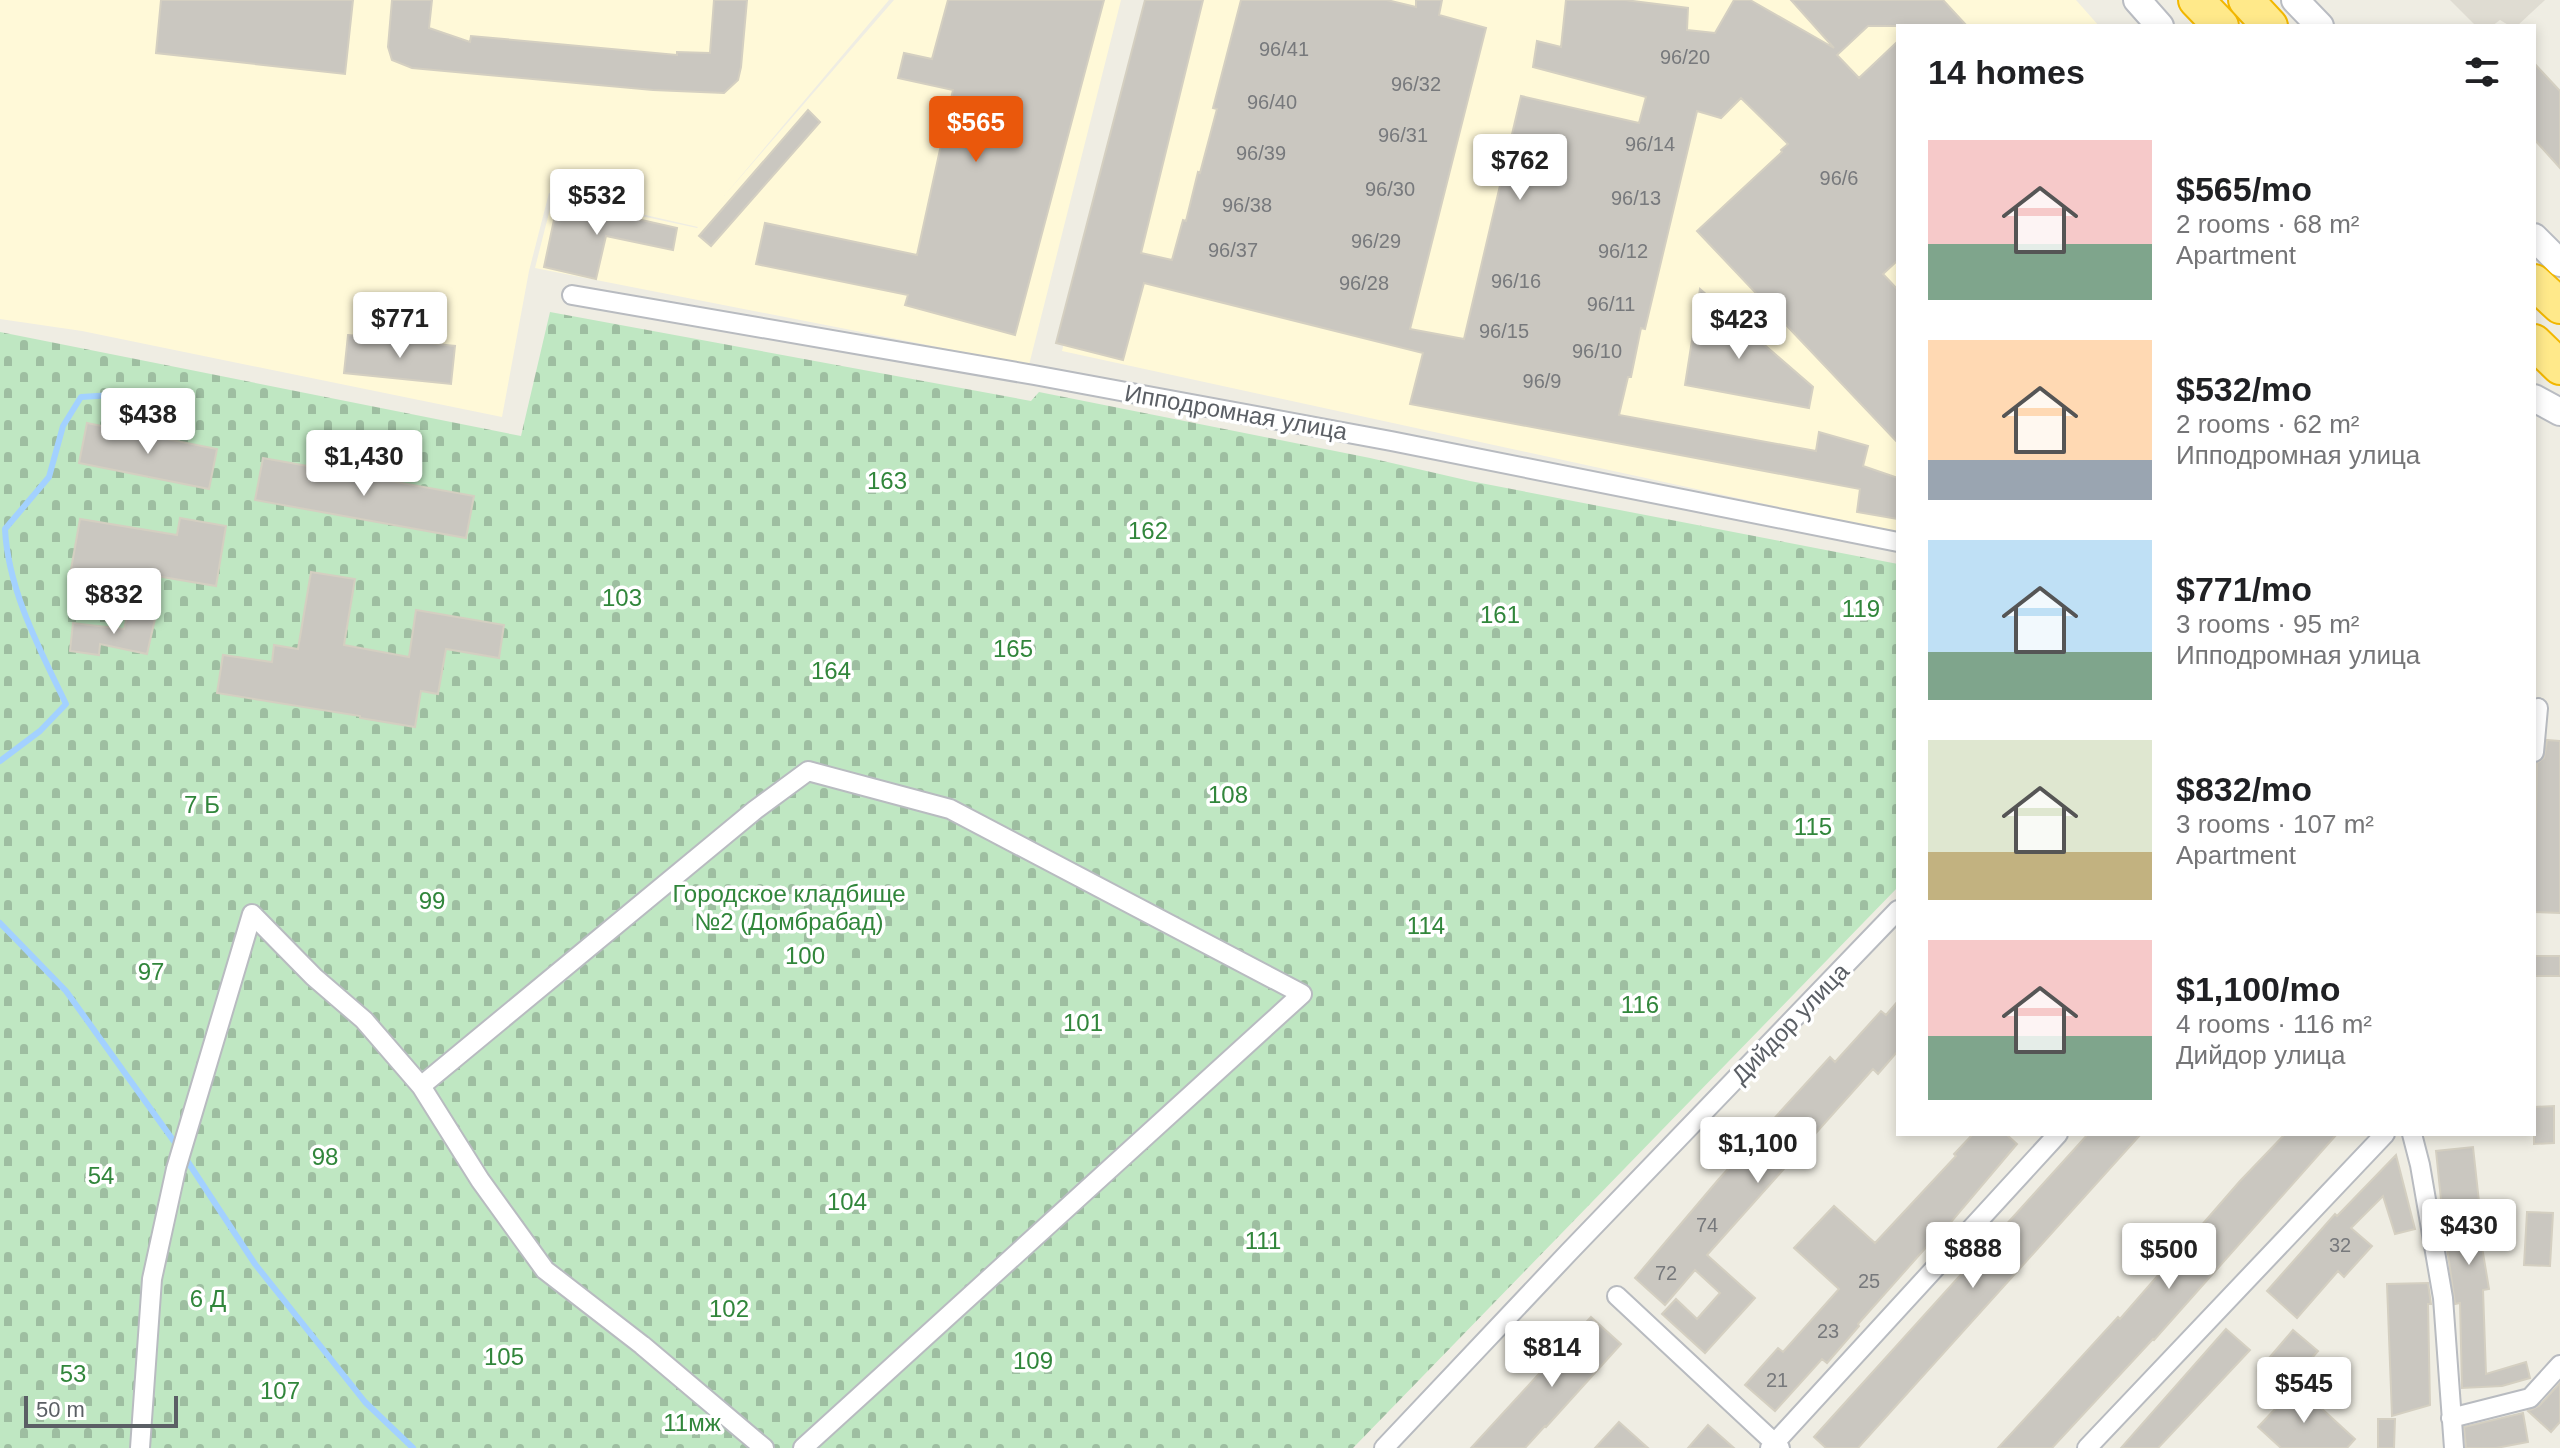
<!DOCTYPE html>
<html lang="en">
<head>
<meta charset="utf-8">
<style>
	body { margin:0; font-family:Arial,sans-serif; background:#f6f6f6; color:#202124; height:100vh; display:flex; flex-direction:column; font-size:30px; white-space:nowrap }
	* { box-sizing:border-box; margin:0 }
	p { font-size:26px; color:#757577 }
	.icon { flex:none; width:44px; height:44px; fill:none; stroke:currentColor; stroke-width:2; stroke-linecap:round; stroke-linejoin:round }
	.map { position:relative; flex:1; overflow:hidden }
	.panel { position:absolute; left:1896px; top:24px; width:640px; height:1112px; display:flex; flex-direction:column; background:#fff; border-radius:0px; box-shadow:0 4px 12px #0003 }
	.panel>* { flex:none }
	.scale { position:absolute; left:24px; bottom:20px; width:154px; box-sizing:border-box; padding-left:8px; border:4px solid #5b5f65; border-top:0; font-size:22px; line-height:28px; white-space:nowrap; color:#5b5f65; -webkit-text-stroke:6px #fff; paint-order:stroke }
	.price { position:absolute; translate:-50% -68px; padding:0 18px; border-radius:8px; background:#fff; color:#222; font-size:26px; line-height:52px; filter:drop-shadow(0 2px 4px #0008) }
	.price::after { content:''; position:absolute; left:50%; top:48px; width:24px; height:18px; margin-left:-12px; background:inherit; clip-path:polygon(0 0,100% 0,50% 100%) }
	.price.current { background:#ea580c; color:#fff }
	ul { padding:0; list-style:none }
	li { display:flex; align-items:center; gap:24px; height:200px; padding:0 32px }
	li span { display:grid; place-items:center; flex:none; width:224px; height:160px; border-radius:0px; color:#555 }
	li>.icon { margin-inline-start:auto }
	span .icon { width:96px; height:96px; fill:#fffc; stroke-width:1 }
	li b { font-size:34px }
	h2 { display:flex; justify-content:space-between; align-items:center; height:96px; padding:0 32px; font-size:34px }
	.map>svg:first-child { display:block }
	.commercial { fill:#fff9d8 }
	.education { fill:#dfdcd2 }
	.cemetery { fill:url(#cemetery-stones) }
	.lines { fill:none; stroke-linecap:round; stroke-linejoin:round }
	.stream { stroke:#a3d1ff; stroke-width:6 }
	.building { fill:#cac7c0; stroke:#d4cfc1; stroke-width:2 }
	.street-casing { stroke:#b8bbc0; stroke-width:22 }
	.secondary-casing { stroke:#b9bcc2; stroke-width:30 }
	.highway-casing { stroke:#f2b700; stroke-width:38 }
	.street { stroke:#fff; stroke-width:18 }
	.secondary { stroke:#fff; stroke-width:26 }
	.highway { stroke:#ffe98a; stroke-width:34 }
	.labels { text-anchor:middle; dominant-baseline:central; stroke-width:7; stroke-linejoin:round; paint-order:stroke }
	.number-label { font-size:20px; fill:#77797c }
	.street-label { font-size:24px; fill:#5b5f65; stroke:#fff }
	.park-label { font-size:24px; fill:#31863b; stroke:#fff }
</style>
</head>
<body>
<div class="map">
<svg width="2560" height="1448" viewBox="0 0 2560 1448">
	<defs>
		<pattern id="cemetery-stones" width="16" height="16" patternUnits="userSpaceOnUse" patternTransform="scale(2)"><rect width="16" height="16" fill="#bfe7c2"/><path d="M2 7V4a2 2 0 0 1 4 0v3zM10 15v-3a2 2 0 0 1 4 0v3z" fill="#9ebea1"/></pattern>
	</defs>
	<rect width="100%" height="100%" fill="#efede3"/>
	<path class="commercial" d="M0,0h889l-165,196 170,-196h227l-92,365 -494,-97 18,-71 144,31 1,-1 -149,-34 -20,78 -27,146 -420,-86 -82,-12z
		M1150,0h926l23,26h-201v507l-836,-182z"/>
	<path class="education" d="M2450,0h95l-28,26h-7l-10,-6 -8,6h-16z"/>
	<path class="cemetery" d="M550,312l481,89 8,-9 331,66 100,23 428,83v323l-545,561h-1353v-1116l521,104z"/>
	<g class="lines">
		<path class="stream" d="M0,761l40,-30 26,-27c-26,-54 -58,-114 -61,-175l44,-52 14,-51 18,-29 48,-3 57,6
			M0,923l66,68 112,156
			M184,1156l71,108 110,138 48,46"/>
	</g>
	<path class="building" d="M161,0h192l-8,74 -189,-21z
		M392,0h40l-3,28 41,14 1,-6 206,19v-3l33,1 4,-53h33l-6,67 -3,13 -14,13 -71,-3 -241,-22 -20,-8 -4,-13z
		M948,0h156l-89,335 -110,-30 3,-10 -152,-31 9,-41 152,32 36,-165 -55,-12 6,-25 28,6z
		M1145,0h58l-62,253 31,7 11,-40 3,1 12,-49 2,1 17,-64 -4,-1 28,-108h146l29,7v-7h26l-3,15 47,13 -76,301 54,10 57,-243 118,27 7,-26 -113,-30 4,-26 24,6 5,-47h59l63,8 -1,22 28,3 19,-33h16l84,48 -43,-48h152l24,26h-99l-31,29 22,23 39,-37v219l-15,14 15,16v153l-201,-212 85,-79 -1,-2 7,-6 -47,-46 -20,20 -24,-7 -52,218 -4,-1 -10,49h-3l-9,38 197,36 3,-19 49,14 -5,20 35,12v41l-41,-7 3,-23 -450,-85 13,-51 -279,-70 -21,77 -67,-17z
		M2534,63l26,28v77l-26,-29z
		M808,110l12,12 -109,124 -12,-10z
		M558,201l119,27 -4,22 -67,-14 -10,43 -52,-12z
		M1700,289l113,98 -4,21 -124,-23z
		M348,335l107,11 -4,38 -107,-11z
		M87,423l130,26 -8,40 -130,-26z
		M263,458l211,38 -8,42 -211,-38z
		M180,518l46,8 -10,60 -101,-17 -2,13 -43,-7 10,-56 97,16z
		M311,572l44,7 -11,66 65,12 7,-47 88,15 -5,33 -53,-9 -8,45 -17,-3 -6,36 -55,-9v-2l-143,-23 6,-38 49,7 2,-17 24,4z
		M128,613l27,6 -8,35 -47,-10 -1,11 -29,-4 3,-28 51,6z
		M2547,740l13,1v172l-26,-1 3,-149 7,-5z
		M2534,956h26v20h-26z
		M1898,1001v50l-20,23 -5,-5 -166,186 48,43 -50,55 -43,-39 14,-15 21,20 23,-26 -25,-23 -30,35 -30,-27 83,-98 112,-123 5,5 46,-51 5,4z
		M2554,1106v37l-20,1v-37z
		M1973,1134h33l11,10 -71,84 -1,-2 -87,98 1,2 -32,37 -5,-4 -47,52 -30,-26 33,-37 5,4 56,-63 -45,-41 40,-42 41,37 81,-87 -2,-2z
		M2088,1134h53l-283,314h-32l-12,-11z
		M2285,1134h52l-183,206 -1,-1 -101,109h-54l120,-131 2,2 120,-138z
		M2473,1147l7,64h-4l13,78 -6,1 3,84 40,-12 4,16 -28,8 -40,2 -2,-85 -5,1 -12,-85 -7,-68z
		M2396,1155l19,74 -20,5 -12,-38 -32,32 21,18 -28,31 -6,-6 -41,47 -30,-27 68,-77 2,2z
		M2527,1212l26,1 -3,53 -26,-1z
		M2428,1283l3,21h-3l2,101 -38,11 -5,-132z
		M1591,1317l30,27 -75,83 -1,-1 -20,22h-54z
		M2226,1329l24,21 -92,98h-37z
		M2293,1330l25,21 -36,41 -24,-21z
		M2560,1383v39l-9,10 -23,-21 11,-5z
		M2297,1386l58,53 -8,9h-66l-23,-21z
		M2523,1413l5,29 -32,6h-30l-2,-21z
		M2378,1419h17l-1,29h-16z
		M1619,1422l29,26h-53z
		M1708,1425l26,23h-46z"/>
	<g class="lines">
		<g class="street-casing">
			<path id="street" d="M572,295l462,80 357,66 507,101
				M2534,752l4,-44
				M421,1086l334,-276 53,-39 142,38 352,185 -499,454
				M2412,1134l8,31 23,133 11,150
				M1617,1296l163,152
				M2451,1418l79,-20 30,-33
				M140,1448l12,-169 24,-110 76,-255 62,63 50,43 57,66 59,94 65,90 97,75 122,103
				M1384,1448l185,-196 329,-342
				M1770,1448l288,-314
				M2087,1448l298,-314"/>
		</g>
		<g class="secondary-casing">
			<path id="secondary" d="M2137,0l23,26
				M2295,0l25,26
				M2534,237l26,26
				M2534,398l26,14"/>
		</g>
		<g class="highway-casing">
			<path id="highway" d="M2196,0l25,26
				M2246,0l24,26
				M2534,282l26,24
				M2534,342l26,25"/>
		</g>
		<use href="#street" class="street"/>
		<use href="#secondary" class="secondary"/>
		<use href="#highway" class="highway"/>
	</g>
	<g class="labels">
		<g class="number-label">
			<text x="1284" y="49">96/41</text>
			<text x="1685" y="57">96/20</text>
			<text x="1416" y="84">96/32</text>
			<text x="1272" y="102">96/40</text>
			<text x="1403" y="135">96/31</text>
			<text x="1650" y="144">96/14</text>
			<text x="1261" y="153">96/39</text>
			<text x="1839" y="178">96/6</text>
			<text x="1390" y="189">96/30</text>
			<text x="1636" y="198">96/13</text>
			<text x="1247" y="205">96/38</text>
			<text x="1376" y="241">96/29</text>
			<text x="1233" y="250">96/37</text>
			<text x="1623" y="251">96/12</text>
			<text x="1516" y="281">96/16</text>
			<text x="1364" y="283">96/28</text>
			<text x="1611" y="304">96/11</text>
			<text x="1504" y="331">96/15</text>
			<text x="1597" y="351">96/10</text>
			<text x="1542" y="381">96/9</text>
			<text x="1707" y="1225">74</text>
			<text x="2340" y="1245">32</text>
			<text x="1666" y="1273">72</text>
			<text x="1869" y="1281">25</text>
			<text x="1828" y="1331">23</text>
			<text x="1777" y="1380">21</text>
		</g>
		<g class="street-label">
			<text transform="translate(1236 412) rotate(10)">Ипподромная улица</text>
			<text transform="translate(1790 1023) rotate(-46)">Дийдор улица</text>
		</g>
		<g class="park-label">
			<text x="887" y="480">163</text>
			<text x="1148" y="530">162</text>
			<text x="622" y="597">103</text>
			<text x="1861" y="608">119</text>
			<text x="1500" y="614">161</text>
			<text x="1013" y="648">165</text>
			<text x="831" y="670">164</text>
			<text x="1228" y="794">108</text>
			<text x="202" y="804">7 Б</text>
			<text x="1813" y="826">115</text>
			<text x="789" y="893">Городское кладбище<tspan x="789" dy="28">№2 (Домбрабад)</tspan></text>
			<text x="432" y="900">99</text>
			<text x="1426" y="925">114</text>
			<text x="805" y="955">100</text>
			<text x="151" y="971">97</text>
			<text x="1640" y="1004">116</text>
			<text x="1083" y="1022">101</text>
			<text x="325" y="1156">98</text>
			<text x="101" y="1175">54</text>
			<text x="847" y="1201">104</text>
			<text x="1263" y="1240">111</text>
			<text x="208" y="1298">6 Д</text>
			<text x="729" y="1308">102</text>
			<text x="504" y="1356">105</text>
			<text x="1033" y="1360">109</text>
			<text x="73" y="1373">53</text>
			<text x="280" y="1390">107</text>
			<text x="692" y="1422">11мж</text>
		</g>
	</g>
</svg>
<div class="scale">50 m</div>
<b class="price current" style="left:976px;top:164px">$565</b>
<b class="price" style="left:1520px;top:202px">$762</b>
<b class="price" style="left:597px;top:237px">$532</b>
<b class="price" style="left:400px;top:360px">$771</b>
<b class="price" style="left:1739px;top:361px">$423</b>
<b class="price" style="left:148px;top:456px">$438</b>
<b class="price" style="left:364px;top:498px">$1,430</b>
<b class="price" style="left:114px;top:636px">$832</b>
<b class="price" style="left:1758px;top:1185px">$1,100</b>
<b class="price" style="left:2469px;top:1267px">$430</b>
<b class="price" style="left:1973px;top:1290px">$888</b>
<b class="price" style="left:2169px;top:1291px">$500</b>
<b class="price" style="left:1552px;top:1389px">$814</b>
<b class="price" style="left:2304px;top:1425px">$545</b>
<section class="panel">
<h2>14 homes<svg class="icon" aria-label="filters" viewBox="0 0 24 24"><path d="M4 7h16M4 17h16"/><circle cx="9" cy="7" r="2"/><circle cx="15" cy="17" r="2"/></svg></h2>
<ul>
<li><span style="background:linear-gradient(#f6c9c9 65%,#7fa58c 0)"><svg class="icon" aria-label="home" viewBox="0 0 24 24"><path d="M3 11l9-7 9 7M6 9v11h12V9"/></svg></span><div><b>$565/mo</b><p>2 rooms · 68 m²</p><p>Apartment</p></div></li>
<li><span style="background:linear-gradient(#ffd9b3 75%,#9aa5b1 0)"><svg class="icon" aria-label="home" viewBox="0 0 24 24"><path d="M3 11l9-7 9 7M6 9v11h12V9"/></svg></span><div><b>$532/mo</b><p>2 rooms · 62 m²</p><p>Ипподромная улица</p></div></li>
<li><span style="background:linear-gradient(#bfe0f5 70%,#7fa58c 0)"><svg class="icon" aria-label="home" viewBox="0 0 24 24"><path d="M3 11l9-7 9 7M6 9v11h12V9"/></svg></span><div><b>$771/mo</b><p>3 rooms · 95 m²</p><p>Ипподромная улица</p></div></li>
<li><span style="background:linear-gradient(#dfe7d0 70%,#c2b280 0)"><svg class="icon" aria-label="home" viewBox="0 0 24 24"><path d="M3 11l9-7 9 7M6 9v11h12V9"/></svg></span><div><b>$832/mo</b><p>3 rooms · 107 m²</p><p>Apartment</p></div></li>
<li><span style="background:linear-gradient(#f6c9c9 60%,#7fa58c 0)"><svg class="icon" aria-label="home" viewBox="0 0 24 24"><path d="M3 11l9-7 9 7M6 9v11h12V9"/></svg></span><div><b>$1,100/mo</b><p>4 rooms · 116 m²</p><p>Дийдор улица</p></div></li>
</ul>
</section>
</div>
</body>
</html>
